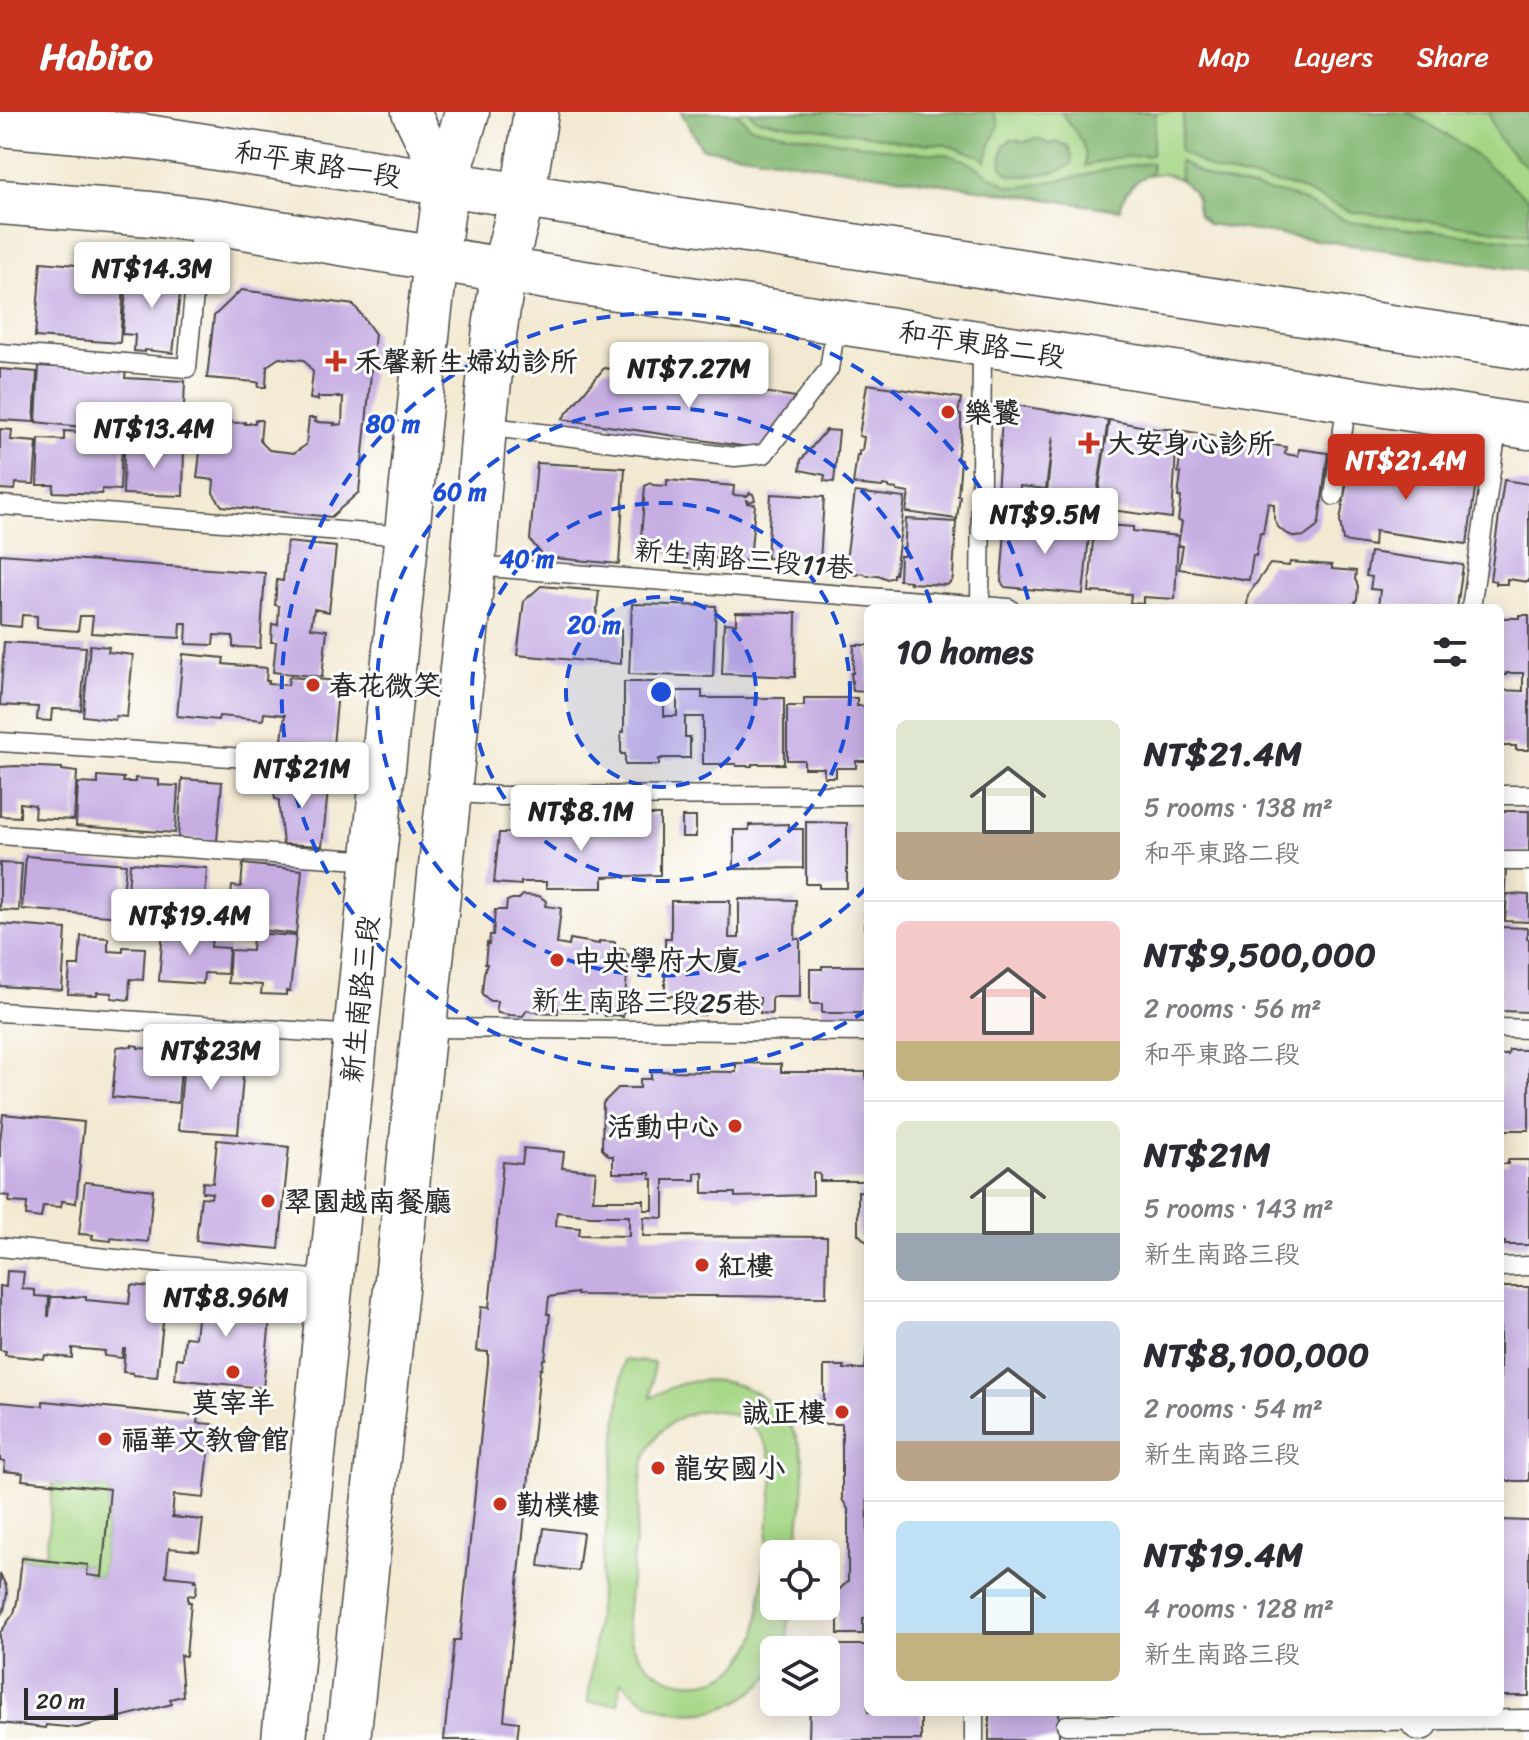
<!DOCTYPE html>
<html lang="en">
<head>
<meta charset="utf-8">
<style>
	body { margin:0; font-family:Sriracha,"LXGW WenKai TC",sans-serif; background:#f2f2f3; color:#2b2b33; height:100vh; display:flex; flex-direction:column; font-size:30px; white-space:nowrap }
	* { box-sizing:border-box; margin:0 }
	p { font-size:26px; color:#7c7c81 }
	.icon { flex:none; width:44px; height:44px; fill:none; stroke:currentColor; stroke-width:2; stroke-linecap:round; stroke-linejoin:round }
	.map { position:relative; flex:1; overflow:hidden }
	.drawer { position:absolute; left:864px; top:492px; width:640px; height:1112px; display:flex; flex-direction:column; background:#fff; border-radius:12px; box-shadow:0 4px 20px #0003 }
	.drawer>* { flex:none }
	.buttons { position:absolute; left:760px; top:1428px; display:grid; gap:16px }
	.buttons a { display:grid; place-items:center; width:80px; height:80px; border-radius:12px; background:#fff; box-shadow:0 4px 20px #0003; font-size:40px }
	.scale { position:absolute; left:24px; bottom:20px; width:94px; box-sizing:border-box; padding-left:8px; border:4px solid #2b2b2b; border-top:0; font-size:22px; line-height:28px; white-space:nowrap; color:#2b2b2b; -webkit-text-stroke:6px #fff; paint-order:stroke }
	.price { position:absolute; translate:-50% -68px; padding:0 18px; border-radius:8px; background:#fff; color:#222; font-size:26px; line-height:52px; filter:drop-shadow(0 2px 4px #0008) }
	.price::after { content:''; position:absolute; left:50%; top:48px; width:24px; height:18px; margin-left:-12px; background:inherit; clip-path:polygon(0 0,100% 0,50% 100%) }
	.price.selected { background:#c8321e; color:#fff }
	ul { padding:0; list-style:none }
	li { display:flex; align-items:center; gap:24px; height:200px; padding:0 32px }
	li+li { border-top:2px solid #e1e1e2 }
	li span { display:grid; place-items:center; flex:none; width:224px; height:160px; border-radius:12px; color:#555 }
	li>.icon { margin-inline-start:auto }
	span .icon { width:96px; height:96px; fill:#fffc; stroke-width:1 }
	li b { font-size:34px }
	h2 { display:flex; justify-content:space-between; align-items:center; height:96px; padding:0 32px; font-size:34px }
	header { display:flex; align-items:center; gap:48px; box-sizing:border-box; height:112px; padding:0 40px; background:#c8321e; color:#fff }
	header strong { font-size:38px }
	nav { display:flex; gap:44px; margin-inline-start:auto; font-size:28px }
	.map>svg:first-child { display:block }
	.green { fill:#a6d685; stroke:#688058; stroke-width:2; fill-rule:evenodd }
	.forest { fill:#84b772; stroke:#58714e; stroke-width:2 }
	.building { fill:#c6aee3; fill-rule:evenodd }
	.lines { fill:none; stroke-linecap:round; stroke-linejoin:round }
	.service-casing { stroke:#494844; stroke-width:21 }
	.minor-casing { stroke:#494844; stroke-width:41 }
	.secondary-casing { stroke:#494844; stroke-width:47 }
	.service { stroke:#fff; stroke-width:18 }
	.minor { stroke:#fff; stroke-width:38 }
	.secondary { stroke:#fff; stroke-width:44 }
	.ring { fill:none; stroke:#1d4ed8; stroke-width:4; stroke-dasharray:14 10 }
	.poi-dot { fill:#c8321e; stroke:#fff; stroke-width:3 }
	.labels { text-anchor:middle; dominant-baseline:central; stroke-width:6; stroke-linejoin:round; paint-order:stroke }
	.street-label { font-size:28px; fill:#2b2b2b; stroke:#fff }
	.poi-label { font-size:28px; font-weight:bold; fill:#2b2b2b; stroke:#fff; text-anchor:start }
	.centre { fill:#1d4ed8; stroke:#fff; stroke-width:4 }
	.ring-label { font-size:24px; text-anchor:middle; font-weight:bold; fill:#1d4ed8; stroke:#fff; stroke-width:6; stroke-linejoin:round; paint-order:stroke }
</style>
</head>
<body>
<header>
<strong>Habito</strong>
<nav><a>Map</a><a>Layers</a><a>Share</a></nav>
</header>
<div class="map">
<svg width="1529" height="1628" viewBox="0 0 1529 1628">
	<rect width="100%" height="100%" fill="#fff"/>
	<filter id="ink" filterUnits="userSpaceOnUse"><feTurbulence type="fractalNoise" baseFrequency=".0125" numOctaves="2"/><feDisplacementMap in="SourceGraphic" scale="16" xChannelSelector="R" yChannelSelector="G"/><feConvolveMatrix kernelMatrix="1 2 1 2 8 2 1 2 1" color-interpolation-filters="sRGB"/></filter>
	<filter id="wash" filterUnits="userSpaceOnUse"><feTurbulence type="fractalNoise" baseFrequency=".006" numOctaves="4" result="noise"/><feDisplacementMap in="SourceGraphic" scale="32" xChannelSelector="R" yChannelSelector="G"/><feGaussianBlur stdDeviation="1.8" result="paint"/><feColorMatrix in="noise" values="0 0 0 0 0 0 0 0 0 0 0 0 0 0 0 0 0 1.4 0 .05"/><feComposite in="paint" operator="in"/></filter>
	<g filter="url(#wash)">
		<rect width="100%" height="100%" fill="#f3e9d2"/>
		<path class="green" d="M681,0h848v159l-321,-47c-3,-4 -8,-6 -9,-10 -3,-7 0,-14 -7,-24 -6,-8 -12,-11 -21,-14 -26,-9 -46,10 -51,34l-418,-62z
			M624,1248l30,3 -3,35c13,-7 25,-14 39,-16 51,-10 101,23 112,73 6,24 -4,73 -6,99h-22v52h16l-3,34 -4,10h-9c0,5 2,14 0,19 -2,7 -11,14 -17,19 -28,25 -65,31 -100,18 -15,-5 -25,-15 -36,-25l-3,23 -30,-2zM705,1298c40,1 64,23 69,64l-17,160c-5,12 -10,23 -19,32 -32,28 -82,19 -103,-17 -5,-9 -6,-20 -8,-30l16,-156c11,-31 30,-48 62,-53z
			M53,1371l57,6 -8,88 -15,-2v-10l-65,-7v-6l24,2z"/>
		<path class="forest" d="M681,0h55l15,15 12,3 146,22 37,2 18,6 45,26 12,1 65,-12 30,-8 36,-4 -1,11c-18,6 -27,17 -31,36l-418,-62z
			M749,0h243l6,9v6l-9,20 -3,15 -6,-6 -37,-12 -37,-1 -38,-8 -85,-11 -27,-5z
			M1061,0h95l-4,43 -38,3 -29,8c4,-25 -12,-34 -24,-54z
			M1184,0h222c50,24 82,53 123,88v34l-178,-22 -56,-25 -80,-16 -35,-20z
			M1489,0h40v57c-20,-18 -35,-29 -40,-57z
			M1033,27h6l11,6 5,-3 13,4 4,11 -1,7c-9,8 -18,8 -30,10 -27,4 -47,6 -37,-29l6,-5h7c6,4 10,2 16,-1z
			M1179,49l33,18 80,17 57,26 180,20v29l-321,-47 -9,-10 -2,-15 -6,-10 -11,-10z"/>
		<g id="blocks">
			<path class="building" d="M41,150l84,7 -5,74 -85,-6z
				M128,158l54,7 -9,76 -28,-3v2l-11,-1 1,-16 -13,-1z
				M241,178l113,15 21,29 -16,158 -28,25 -109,-11 -9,-13 1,-13 -17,-2 7,-60 32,5 9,-1v2h5v-1h5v-3h7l-2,21 9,9 25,3 12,-8 3,-27h7l-1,4 20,1 -1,2 8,-1 1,-27h-25v3l-8,-1 3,-27 -9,-12 -25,-2 -12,8 -1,21h-8l1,-4 -3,-1 -49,-4 7,-62z
				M39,254l87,4 -1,8 60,3 -2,48 -17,-1 -1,3 -43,-2 -22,1v-1l-64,-7z
				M604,256l211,32 -41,51 -212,-32z
				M0,257l37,3 -3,50 -34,-2z
				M867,272l94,14 -3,16 3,1v19l-4,25 4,1 -3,36h2l-3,23 -51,-7 3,-19 -12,-2v-2l-8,-1v-2l-6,-1 -1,2 -29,-3 4,-29h2v-4h3l2,-14 -5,-1z
				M1003,291l105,17 -13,88 -49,-7 7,-65 -7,53 -26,-3 -2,18h-4v6l-18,-1z
				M1109,308l47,9h16v2l5,1 -5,86 -76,-10z
				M0,317l12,1 -1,10 26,2 -3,42 -18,-1 -1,7 -15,-1z
				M826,318l13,1 -5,51 -10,-1 1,-6 -25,-5 1,-10z
				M64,319l17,1 -1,6 20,1v6l22,1 -2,44 -18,-1v5l-49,-2 1,-7h-17l2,-46 25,1z
				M1184,319l102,16 -1,7 13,2 1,-7 29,4 -9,69 -2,5 -12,9 -10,1 -10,-4 -7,-6 -4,-9v-14l-6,-1 -5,30h-3l-4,23 -3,-1 -4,25 -70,-11 4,-23 -5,-1 4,-23 -4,-1 3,-24h-3l3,-24 -3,-1z
				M124,332l60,2 -1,50 -60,-2z
				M1351,345l33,7v-3l93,14 -10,69 -92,-13 -1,15 -31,-5 -3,-20z
				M537,351l88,5 -6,96 -75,-7 -14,-17z
				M667,368l67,6 -1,9 14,1 3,-3 3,1 2,6 -5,2 -3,-2v3l8,1 -5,57 -49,-4 -1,12 -14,-1 1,-13 -47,-4 5,-65 5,-3 3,2 14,1z
				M1504,368l25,4v98l-22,-3v5h-11v-3l-6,-1z
				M855,380l50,6 -10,76h-2v3l-6,2 -9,-4 -10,1 -6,-3 -6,2 -10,-4v-3h-1z
				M771,382l53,3 -4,65 -53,-4z
				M1006,405l84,10 -7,67 -78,-7 -4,-5z
				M906,407l50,3 -3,54 -1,5 -5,4 -37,-2 1,-2 -12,-1 1,-24h4z
				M1107,413l26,2v4l45,5 -3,63 -32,-2v7l-13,-1 1,-9 -42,-2 5,-65 12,1z
				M287,430l49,5 -7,65 -15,-3 -3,19 16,2 -5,47 -49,-5 3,-30h-5l1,-18 6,1 1,-19 -4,-1 2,-25 6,1z
				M1370,440l93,13 -6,43 -79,-1 2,-17 -10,-1 2,-12 -6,-1z
				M0,442l265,19 -5,75 -27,-1v-11l-19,-1 -1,10 -27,-1 1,-21h-6l-1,15 -89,-5 2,-17h-13l-2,15 -41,-3v-12l-15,-1 -1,12 -21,-2z
				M1290,450l42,3v4l24,2 -1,8 3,7 -1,13 -5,9 -105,-1 1,-12 22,-31 19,2z
				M541,474l58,5 -4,35 26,1v37l-104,-9 7,-54z
				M632,492l84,2 -3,71 -84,-3z
				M736,500l60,1 -1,64 -73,-3 2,-51 12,1z
				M1519,503h10v135h-13v-4h-16v-56l23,1v-18h-17v2h-6v-57h19z
				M4,530l82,5 -5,63 -29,-1 -1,12 -14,-1 1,-13 -38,-2z
				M90,533l19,2 -1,5 25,3 -6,62 -11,-1 -1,4 -32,-4z
				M854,533h14v47l-15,-1 -2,-18h2z
				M183,542l41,4 -1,6 44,4 -1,13h3l-1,3 20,1 1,-8 50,4 -6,64 -51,-4 3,-26 -21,-2 -1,7 -44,-4 -1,4 -41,-4z
				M624,570h40v34h13v-25h25v7h82v66h-32v2h-16v-2h-33v-47h-18v20h5v21h-28v1h-3v6h-34v-11h-4v-22h3z
				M804,586h53v8h11v55h-12v7h-20v9h-12v-9h-20v-8h-17v-54h17z
				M16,654l46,2v2l15,2 -3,48 -40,-2 1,-13 -15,-2v14l-20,-1v-49z
				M98,664l26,2 -1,4h12v-4l24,2v5l19,1 -3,47 -99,-7 2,-43 20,1z
				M271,664l58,6 -7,64 -39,-2 -4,-36v-8l-4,-1z
				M182,667l40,3 -5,59 -39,-3z
				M1500,699h29v41h-29z
				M638,703h22v60l-57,2v11h-57v-6h-25v3l-27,-2 5,-50h42v-5h15v5h17v-15h65z
				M682,705h14v20h-14z
				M806,710l41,1v65h-28v-4h-13z
				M789,712v5h14v39l-69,1v-39h15v-5z
				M26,744l100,8 -5,53 -99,-8z
				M0,751l22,1 -3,47 -19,-1z
				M130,751l77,5 -4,58 -77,-5z
				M243,752l59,6 -6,64 -56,-6v-2l-4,-1 2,-18 -8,-1 2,-20 9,1z
				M1500,758h6l-3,49h-3z
				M1507,782l22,1v27l-24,-1z
				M523,783l16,1 7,5 -1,5 16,2 -4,36 12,2 1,-7 29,5v-3l16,1v6l10,1 -1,3 5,3 -6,62 -5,-2 -13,1 -1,-3h-21l-2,-2h-19l-1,-3h-3v5l-25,-1 -6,-2 -4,6 -13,-1 -12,-2 -2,-4 1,-8h-7l-8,-7 2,-21 3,-9h-2l2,-21 2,1 1,-9h3l2,-25h11l1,-9 5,-2h7z
				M739,787l57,1 -1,39h5v58h-28v17l-12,-1v-15h-28v3l-26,-1 -1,15h-12l1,-19h-29v-58h6v-37h59l-1,37h10z
				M865,801h3v50h-3z
				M0,812l66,5 -4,61 -62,-4z
				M1500,815l27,1v11h2v73l-29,-1z
				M163,817l49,3 -1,15 18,1 -2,26 -23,-1 -1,11 -44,-3z
				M253,821l43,3 -6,55h-4v4l-25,-1 1,-9 -34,-2 2,-33 22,1z
				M81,824l27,2v13l15,1v-5l22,1 -2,32 -13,-1 -1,21 -18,-2 1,-5 -15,-1v3l-29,-1 2,-28h9z
				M822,854h46v47h-46v-9h-12v-35h12z
				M132,933l6,1v2l18,1v5l26,2 -4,47 -66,-6 5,-50 7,-1 8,1z
				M185,937l60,5 -7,80 -60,-4z
				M1509,938h20v80h-29v-75h8z
				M736,951l45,1v8h85v8h2v94h-3v7h-45v-7l-7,-1v22l-78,2v-4h-32v-20h-8v7h-31v38l-20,-1 -1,19 184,1 -1,60 -249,-2v-2l-28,4 -2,17h3l-5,45h-2l-1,10h-2l-36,351 15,2 -2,18h-73l10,-100h6l28,-277v-11l-11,-1 4,-44 8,1 14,-146 19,2 2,-16 40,4 -2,16 34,3 -3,29h51v10h9v-31h-3v-6h-37v-17h-4l-7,-7 1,-46 15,-15h22v-9h11v-8l85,1zM557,1100l34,4h38v20l-50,-1 1,-7 -24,-2z
				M3,1002l81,8 -8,81 -14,-2 -1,6 -18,-1 -2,12 -15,-2 1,-13 -18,-1 1,-6 -10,-1v-53z
				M217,1028l72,7 -10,102 -83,-8 5,-44 10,1 1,-5 -10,-1 1,-10 10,1z
				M1508,1048h21v85h-24v-3h-5v-78h8z
				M85,1070l68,8 -5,52 -37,-4v3l-19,-2 1,-4 -14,-1z
				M858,1079l10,1v51l-10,-9z
				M7,1159l17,1 -2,17 13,1v6l14,1 -1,19h1l2,-19h35v3l43,4 2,-19 20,2 -1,15 15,2 -8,73 -24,-2v-2l-10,-1 2,-23h-2l-1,9 -18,-2 1,-5 -33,-3v10l-27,-3 -1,4 -39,-4 1,-4 -6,-1v-64l6,1z
				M189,1175l68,7v4l14,12 -8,78 -88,-9 2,-21 6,1 2,-22 10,1 3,-28 -11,-1z
				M1500,1175h29v194h-29z
				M867,1229l1,277h-5v16h-25v-43l10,-10v-72l-6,-10v-75h-26v-24h8v-34h20v3h21z
				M43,1289l155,15 -1,7 15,1 -8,74 -30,-3 -2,22 31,3 -4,31 -30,-3 -3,28 30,3 -1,2h2l-1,12 -2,3 -6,-1v7h3l-5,54 -6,-1 3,41 -13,3 2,5 -95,24 -31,-3 -1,3 -45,-5v-90l14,-20 3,-11 5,-44 66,7 -1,10 15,2 8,-88 -88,-9 1,-7 -19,-2 1,-10h-5v-59l43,4z
				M1500,1408l29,1v175h-29z
				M544,1416l39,5 -5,38 -39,-5z
				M0,1462l6,12 1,8 -3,16 -4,6z
				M816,1533h52v67h53v28h-112l1,-38h16v-52h-10z
				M989,1600h70v28h-70z"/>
		</g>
	</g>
	<g filter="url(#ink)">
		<use href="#blocks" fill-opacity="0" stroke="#494844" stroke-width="2"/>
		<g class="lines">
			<g class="service-casing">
				<path id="service" d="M0,241l187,15 14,-148
					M484,314l251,31 29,-3 65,-85 8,-48
					M1334,384l13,-97
					M0,393l407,31
					M474,454l535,42
					M980,496l2,-264
					M1471,496l27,-185
					M0,630l384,25
					M449,680l51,4 368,-1
					M1500,683h29
					M0,723l374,26
					M1500,749h29
					M0,900l356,23
					M424,916l444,4
					M1500,916l29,1
					M0,1135l331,34
					M1500,1155l29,-1
					M1066,1613l463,-6
					M974,1628v-28"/>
			</g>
			<g class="minor-casing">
				<path id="minor" d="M411,0l35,72
					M1420,1609v-9"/>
			</g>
			<g class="secondary-casing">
				<path id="secondary" d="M0,12l147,13 441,69 941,142
					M0,90l151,12 50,6 376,62 952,145
					M284,1628l145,-1423 17,-133 21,-72
					M348,1628l125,-1174 11,-140 11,-98 9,-59 19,-74 13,-83"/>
			</g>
			<use href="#service" class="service"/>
			<use href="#minor" class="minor"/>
			<use href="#secondary" class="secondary"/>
		</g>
	</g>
	<circle cx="661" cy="580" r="95" fill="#1d4ed8" fill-opacity=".12"/>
	<g class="ring">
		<circle cx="661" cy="580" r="95"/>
		<circle cx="661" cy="580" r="189"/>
		<path d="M867 775A284 284 0 1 1 932 495"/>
		<path d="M867 898A379 379 0 1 1 1030 495"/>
	</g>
	<g class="poi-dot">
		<path d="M332 237h8v8h8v8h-8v8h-8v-8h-8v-8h8z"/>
		<circle cx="948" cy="300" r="8"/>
		<path d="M1085 319h8v8h8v8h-8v8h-8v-8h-8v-8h8z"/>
		<circle cx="313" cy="573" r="8"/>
		<circle cx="557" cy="848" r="8"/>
		<circle cx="735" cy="1014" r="8"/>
		<circle cx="268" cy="1089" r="8"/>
		<circle cx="702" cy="1153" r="8"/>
		<circle cx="233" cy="1260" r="8"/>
		<circle cx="842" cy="1300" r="8"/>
		<circle cx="105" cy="1327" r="8"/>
		<circle cx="658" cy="1356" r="8"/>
		<circle cx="500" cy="1392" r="8"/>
	</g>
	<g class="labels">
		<g class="street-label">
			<text transform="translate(318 52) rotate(9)">和平東路一段</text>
			<text transform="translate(982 232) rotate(9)">和平東路二段</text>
			<text transform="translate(744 447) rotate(5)">新生南路三段11巷</text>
			<text transform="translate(360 887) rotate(-84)">新生南路三段</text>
			<text transform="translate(646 890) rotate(1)">新生南路三段25巷</text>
		</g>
		<g class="poi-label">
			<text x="354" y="249">禾馨新生婦幼診所</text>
			<text x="964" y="300">樂饕</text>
			<text x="1107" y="331">大安身心診所</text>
			<text x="329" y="573">春花微笑</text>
			<text x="573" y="848">中央學府大廈</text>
			<text x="719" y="1014" text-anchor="end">活動中心</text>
			<text x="284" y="1089">翠園越南餐廳</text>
			<text x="718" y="1153">紅樓</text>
			<text x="233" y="1290" text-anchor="middle">莫宰羊</text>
			<text x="826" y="1300" text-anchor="end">誠正樓</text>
			<text x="121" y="1327">福華文教會館</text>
			<text x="674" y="1356">龍安國小</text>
			<text x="516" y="1392">勤樸樓</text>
		</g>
	</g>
	<circle cx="661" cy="580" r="12" class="centre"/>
	<g class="ring-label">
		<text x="393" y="320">80 m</text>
		<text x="460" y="388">60 m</text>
		<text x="527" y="455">40 m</text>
		<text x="594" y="521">20 m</text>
	</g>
</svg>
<div class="buttons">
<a><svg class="icon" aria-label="locate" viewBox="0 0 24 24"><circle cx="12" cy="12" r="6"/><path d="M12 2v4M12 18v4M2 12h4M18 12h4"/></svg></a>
<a><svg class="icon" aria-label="layers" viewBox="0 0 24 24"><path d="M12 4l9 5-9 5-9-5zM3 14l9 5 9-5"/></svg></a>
</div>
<div class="scale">20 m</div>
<b class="price" style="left:152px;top:198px">NT$14.3M</b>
<b class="price" style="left:689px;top:298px">NT$7.27M</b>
<b class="price" style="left:154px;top:358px">NT$13.4M</b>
<b class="price selected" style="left:1406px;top:390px">NT$21.4M</b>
<b class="price" style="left:1045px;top:444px">NT$9.5M</b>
<b class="price" style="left:302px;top:698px">NT$21M</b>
<b class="price" style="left:581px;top:741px">NT$8.1M</b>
<b class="price" style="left:190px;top:845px">NT$19.4M</b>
<b class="price" style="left:211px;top:980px">NT$23M</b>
<b class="price" style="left:226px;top:1227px">NT$8.96M</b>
<section class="drawer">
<h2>10 homes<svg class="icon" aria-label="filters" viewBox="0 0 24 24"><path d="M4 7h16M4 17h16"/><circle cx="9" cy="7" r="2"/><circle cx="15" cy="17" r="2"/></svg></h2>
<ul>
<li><span style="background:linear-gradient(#dfe7d0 70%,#b9a48a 0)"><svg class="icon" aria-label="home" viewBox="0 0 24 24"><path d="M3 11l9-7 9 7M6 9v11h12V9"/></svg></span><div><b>NT$21.4M</b><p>5 rooms · 138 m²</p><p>和平東路二段</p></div></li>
<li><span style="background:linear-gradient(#f6c9c9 75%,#c2b280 0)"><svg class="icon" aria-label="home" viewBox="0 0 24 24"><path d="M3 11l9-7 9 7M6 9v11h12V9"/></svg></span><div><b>NT$9,500,000</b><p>2 rooms · 56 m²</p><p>和平東路二段</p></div></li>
<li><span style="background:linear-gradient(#dfe7d0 70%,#9aa5b1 0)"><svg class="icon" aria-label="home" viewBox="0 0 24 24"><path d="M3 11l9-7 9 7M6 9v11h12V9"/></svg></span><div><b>NT$21M</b><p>5 rooms · 143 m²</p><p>新生南路三段</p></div></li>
<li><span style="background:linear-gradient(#c9d6e8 75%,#b9a48a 0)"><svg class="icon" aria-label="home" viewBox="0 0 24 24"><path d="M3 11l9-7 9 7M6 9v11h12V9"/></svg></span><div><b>NT$8,100,000</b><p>2 rooms · 54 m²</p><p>新生南路三段</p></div></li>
<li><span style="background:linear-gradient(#bfe0f5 70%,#c2b280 0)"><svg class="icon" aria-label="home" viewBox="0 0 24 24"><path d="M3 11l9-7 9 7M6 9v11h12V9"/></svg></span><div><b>NT$19.4M</b><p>4 rooms · 128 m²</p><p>新生南路三段</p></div></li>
</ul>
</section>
</div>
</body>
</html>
